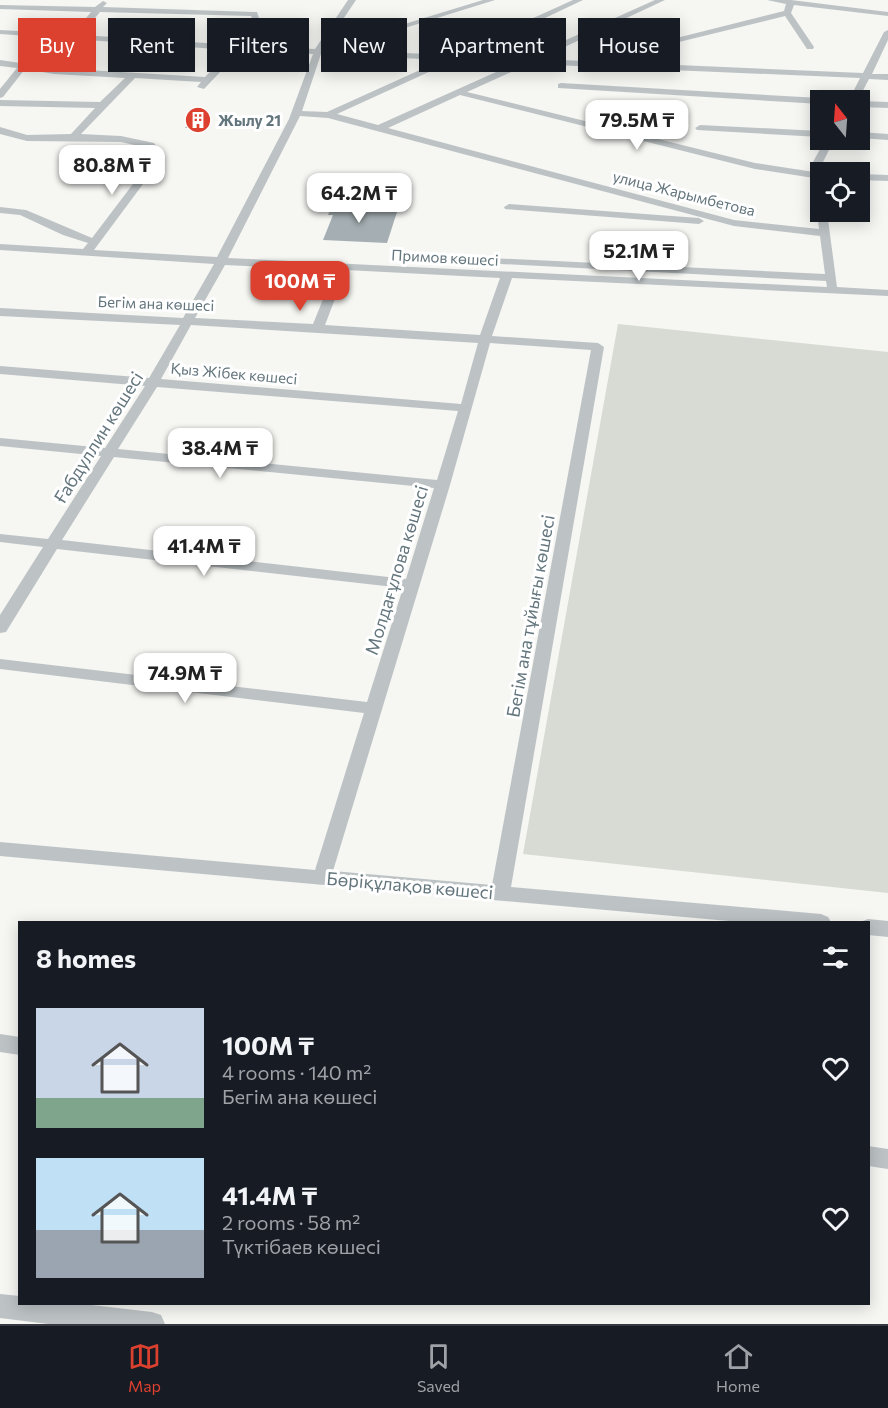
<!DOCTYPE html>
<html lang="en">
<head>
<meta charset="utf-8">
<style>
	body { margin:0; font-family:Commissioner,sans-serif; background:#242831; color:#f1f3f6; height:100vh; display:flex; flex-direction:column; font-size:22px; white-space:nowrap }
	* { box-sizing:border-box; margin:0 }
	p { font-size:20px; color:#9ea1a6 }
	.icon { flex:none; width:33px; height:33px; fill:none; stroke:currentColor; stroke-width:2; stroke-linecap:round; stroke-linejoin:round }
	.map { position:relative; flex:1; overflow:hidden }
	.sheet { position:absolute; left:18px; top:921px; width:852px; height:384px; display:flex; flex-direction:column; background:#171b24; border-radius:0px; box-shadow:0 3px 15px #0003 }
	.sheet>* { flex:none }
	.hud { position:absolute; left:18px; top:18px; width:852px; height:54px; display:flex; gap:12px }
	.needle { width:39px; rotate:343deg }
	.tools { position:absolute; left:810px; top:90px; display:grid; gap:12px }
	.tools a { display:grid; place-items:center; width:60px; height:60px; border-radius:0px; background:#171b24; box-shadow:0 3px 15px #0003; font-size:30px }
	.price { position:absolute; translate:-50% -51px; padding:0 14px; border-radius:12px; background:#fff; color:#222; font-size:20px; line-height:39px; filter:drop-shadow(0 2px 3px #0008) }
	.price::after { content:''; position:absolute; left:50%; top:36px; width:18px; height:14px; margin-left:-9px; background:inherit; clip-path:polygon(0 0,100% 0,50% 100%) }
	.price.selected { background:#dc402e; color:#fff }
	ul { padding:0; list-style:none }
	li { display:flex; align-items:center; gap:18px; height:150px; padding:0 18px }
	li span { display:grid; place-items:center; flex:none; width:168px; height:120px; border-radius:0px; color:#555 }
	li>.icon { margin-inline-start:auto }
	span .icon { width:72px; height:72px; fill:#fffc; stroke-width:1 }
	li b { font-size:26px }
	h2 { display:flex; justify-content:space-between; align-items:center; height:72px; padding:0 18px; font-size:26px }
	.pill { padding:0 21px; border-radius:0px; background:#171b24; box-shadow:0 3px 15px #0003; font-size:21px; line-height:54px }
	.pill.selected { background:#dc402e; color:#fff }
	.tabs { display:flex; justify-content:space-around; align-items:center; height:84px; border-top:2px solid #363941; background:#171b24; font-size:16px; color:#9ea1a6 }
	.tabs a { display:grid; justify-items:center; gap:3px }
	.tabs .selected { color:#dc402e }
	.map>svg:first-child { display:block }
	.green { fill:#d7dbd3 }
	.building { fill:#a5afb3 }
	.lines { fill:none; stroke-linecap:round; stroke-linejoin:round }
	.minor { fill:#bdc3c5; fill-rule:evenodd }
	.labels { text-anchor:middle; dominant-baseline:central; stroke-width:6; stroke-linejoin:round; paint-order:stroke }
	.far-poi-label { font-size:15px; font-weight:bold; fill:#63757d; stroke:#fff; text-anchor:start }
	.far-street-label { font-size:15px; fill:#63757d; stroke:#fff }
	.street-label { font-size:18px; fill:#63757d; stroke:#fff }
</style>
</head>
<body>
<div class="map">
<svg width="888" height="1324" viewBox="0 0 888 1324">
	<rect width="100%" height="100%" fill="#f6f6f3"/>
	<path class="green" d="M618,324l270,28v541l-365,-39z"/>
	<path class="building" d="M197,112l13,1 -11,15h-14z
		M333,203l34,2 -2,5 32,2 -10,31 -64,-3 10,-25h-5z"/>
	<g class="lines">
		<path class="minor" d="M348,0h8l-33,49 160,-49h12l-161,50 118,5 121,-55h10l-118,56 61,2 129,-58h10l-126,59 324,14 21,-41 4,-2v10l-16,34h16v6l-19,-1 -11,21h-9l11,-22 -331,-14 -62,28 288,71 59,9 -1,-10 12,-22h9l-11,22 -3,37 -5,-3 -1,-18 -59,-9 -295,-74 -72,33 346,92 85,9 -2,-17 3,-3v3h7l10,75 51,3v6l-376,-18 -20,58 106,7 6,4 -93,540 310,27 7,3 3,5h-91l-740,-66v-14l315,28 49,-157 -364,-44v-10l367,43 36,-114 -346,-39 -51,83 -6,1v-18l43,-68 -43,-5v-8l48,5 53,-83 -101,-10v-8l105,10 40,-62 -145,-12v-8l149,12 31,-53 -180,-9v-8l183,10 31,-54 -214,-14v-6l83,5 5,-6 -25,-8 -43,-20 -20,-2v-6l26,3 66,28 44,-58 -1,-17 13,-15 -27,-6 -94,-1 -27,-7v-7l27,8 44,-1 24,-26 -95,-2v-6l100,2 25,-24 -71,-4 -29,-5 -22,28 -3,1v-9l17,-21 -17,-2v-6l54,8 151,9 26,-27 -231,-16v-4l73,4 18,-22 -91,-3v-4l95,2 8,-6 4,2 -4,4 151,5h3l3,9 11,5 -12,17 -8,3 64,3zM100,12l151,4 3,8 8,3 -9,12 -16,6 -156,-10zM240,51l73,3 -24,65 -72,138 -123,-7 52,-70 -1,-17 13,-15 -4,-5 -33,-7 -40,-2 54,-56 66,4 -4,5 7,2zM321,54l121,6 -115,52 -25,-1zM455,60l61,3 -138,62 -41,-11zM300,116l28,2 406,108 86,10 5,38 -376,-18 -6,3 2,2 381,20 1,6 -599,-29zM225,265l110,5 -22,54 -118,-6zM346,270l154,8 -20,57 -155,-10zM191,325l287,18 -17,61 -300,-25zM490,343l101,7 -99,535 -159,-14 117,-386zM157,387l301,24 -21,69 -319,-31zM114,457l320,31 -28,91 -344,-39z
			M767,0h24l97,12v4l-94,-11 -3,8 23,34 -1,2h-6l-22,-33 -184,45 -4,-3 187,-47 2,-7z
			M561,83l259,15 4,2h-4v4l-262,-16v-4z
			M860,101l28,1v6l-28,-1z
			M700,125l120,6v6l-123,-7 -2,-2z
			M860,132l28,2v6l-28,-2z
			M860,174l28,1v6l-28,-1z
			M509,204l190,14 5,3 -5,3 -194,-15 -1,-2z
			M868,919l20,2v16l-20,-2v-13h-8z
			M0,1034l20,3v18l-20,-3z
			M868,1146l20,3v20l-20,-3z
			M0,1294l20,2v8h63l69,8 9,3 4,9h-117l-48,-6z"/>
	</g>
	<defs>
		<g id="building-disc" transform="scale(1.35)"><circle r="9.5" fill="#dc402e" stroke="#fff"/><path d="M-4-6H4V6H1V3H-1V6H-4ZM-2.5-4.3h1.7v1.8h-1.7ZM.8-4.3h1.7v1.8H.8ZM-2.5-1h1.7V.8h-1.7ZM.8-1h1.7V.8H.8Z" fill="#fff"/></g>
	</defs>
	<g fill-rule="evenodd">
		<use href="#building-disc" x="198" y="120"/>
	</g>
	<g class="labels">
		<g class="far-poi-label">
			<text x="218" y="120">Жылу 21</text>
		</g>
		<g class="far-street-label">
			<text transform="translate(684 193) rotate(14)">улица Жарымбетова</text>
			<text transform="translate(445 257) rotate(3)">Примов көшесі</text>
			<text transform="translate(156 303) rotate(2)">Бегім ана көшесі</text>
			<text transform="translate(234 373) rotate(5)">Қыз Жібек көшесі</text>
		</g>
		<g class="street-label">
			<text transform="translate(98 437) rotate(-58)">Ғабдуллин көшесі</text>
			<text transform="translate(396 570) rotate(-73)">Молдағұлова көшесі</text>
			<text transform="translate(530 616) rotate(-80)">Бегім ана тұйығы көшесі</text>
			<text transform="translate(410 885) rotate(5)">Бөріқұлақов көшесі</text>
		</g>
	</g>
</svg>
<div class="tools">
<a><svg class="needle" viewBox="-14 -14 28 28"><path d="M0-13l5 13h-10z" fill="#e53935"/><path d="M0 13l5-13h-10z" fill="#9ea1a6"/></svg></a>
<a><svg class="icon" aria-label="locate" viewBox="0 0 24 24"><circle cx="12" cy="12" r="6"/><path d="M12 2v4M12 18v4M2 12h4M18 12h4"/></svg></a>
</div>
<b class="price" style="left:637px;top:151px">79.5M ₸</b>
<b class="price" style="left:112px;top:196px">80.8M ₸</b>
<b class="price" style="left:359px;top:224px">64.2M ₸</b>
<b class="price" style="left:639px;top:282px">52.1M ₸</b>
<b class="price selected" style="left:300px;top:312px">100M ₸</b>
<b class="price" style="left:220px;top:479px">38.4M ₸</b>
<b class="price" style="left:204px;top:577px">41.4M ₸</b>
<b class="price" style="left:185px;top:704px">74.9M ₸</b>
<div class="hud">
<a class="pill selected">Buy</a>
<a class="pill">Rent</a>
<a class="pill">Filters</a>
<a class="pill">New</a>
<a class="pill">Apartment</a>
<a class="pill">House</a>
</div>
<section class="sheet">
<h2>8 homes<svg class="icon" aria-label="filters" viewBox="0 0 24 24"><path d="M4 7h16M4 17h16"/><circle cx="9" cy="7" r="2"/><circle cx="15" cy="17" r="2"/></svg></h2>
<ul>
<li><span style="background:linear-gradient(#c9d6e8 75%,#7fa58c 0)"><svg class="icon" aria-label="home" viewBox="0 0 24 24"><path d="M3 11l9-7 9 7M6 9v11h12V9"/></svg></span><div><b>100M ₸</b><p>4 rooms · 140 m²</p><p>Бегім ана көшесі</p></div><svg class="icon" aria-label="heart" viewBox="0 0 24 24"><path d="M12 20l-8-8c-3-5 5-10 8-4 3-6 11-1 8 4z"/></svg></li>
<li><span style="background:linear-gradient(#bfe0f5 60%,#9aa5b1 0)"><svg class="icon" aria-label="home" viewBox="0 0 24 24"><path d="M3 11l9-7 9 7M6 9v11h12V9"/></svg></span><div><b>41.4M ₸</b><p>2 rooms · 58 m²</p><p>Түктібаев көшесі</p></div><svg class="icon" aria-label="heart" viewBox="0 0 24 24"><path d="M12 20l-8-8c-3-5 5-10 8-4 3-6 11-1 8 4z"/></svg></li>
</ul>
</section>
</div>
<nav class="tabs">
<a class="selected"><svg class="icon" aria-label="map" viewBox="0 0 24 24"><path d="M3 6l6-2 6 2 6-2v14l-6 2-6-2-6 2zM9 4v14M15 6v14"/></svg>Map</a>
<a><svg class="icon" aria-label="saved" viewBox="0 0 24 24"><path d="M7 4h10v16l-5-4-5 4z"/></svg>Saved</a>
<a><svg class="icon" aria-label="home" viewBox="0 0 24 24"><path d="M3 11l9-7 9 7M6 9v11h12V9"/></svg>Home</a>
</nav>
</body>
</html>
